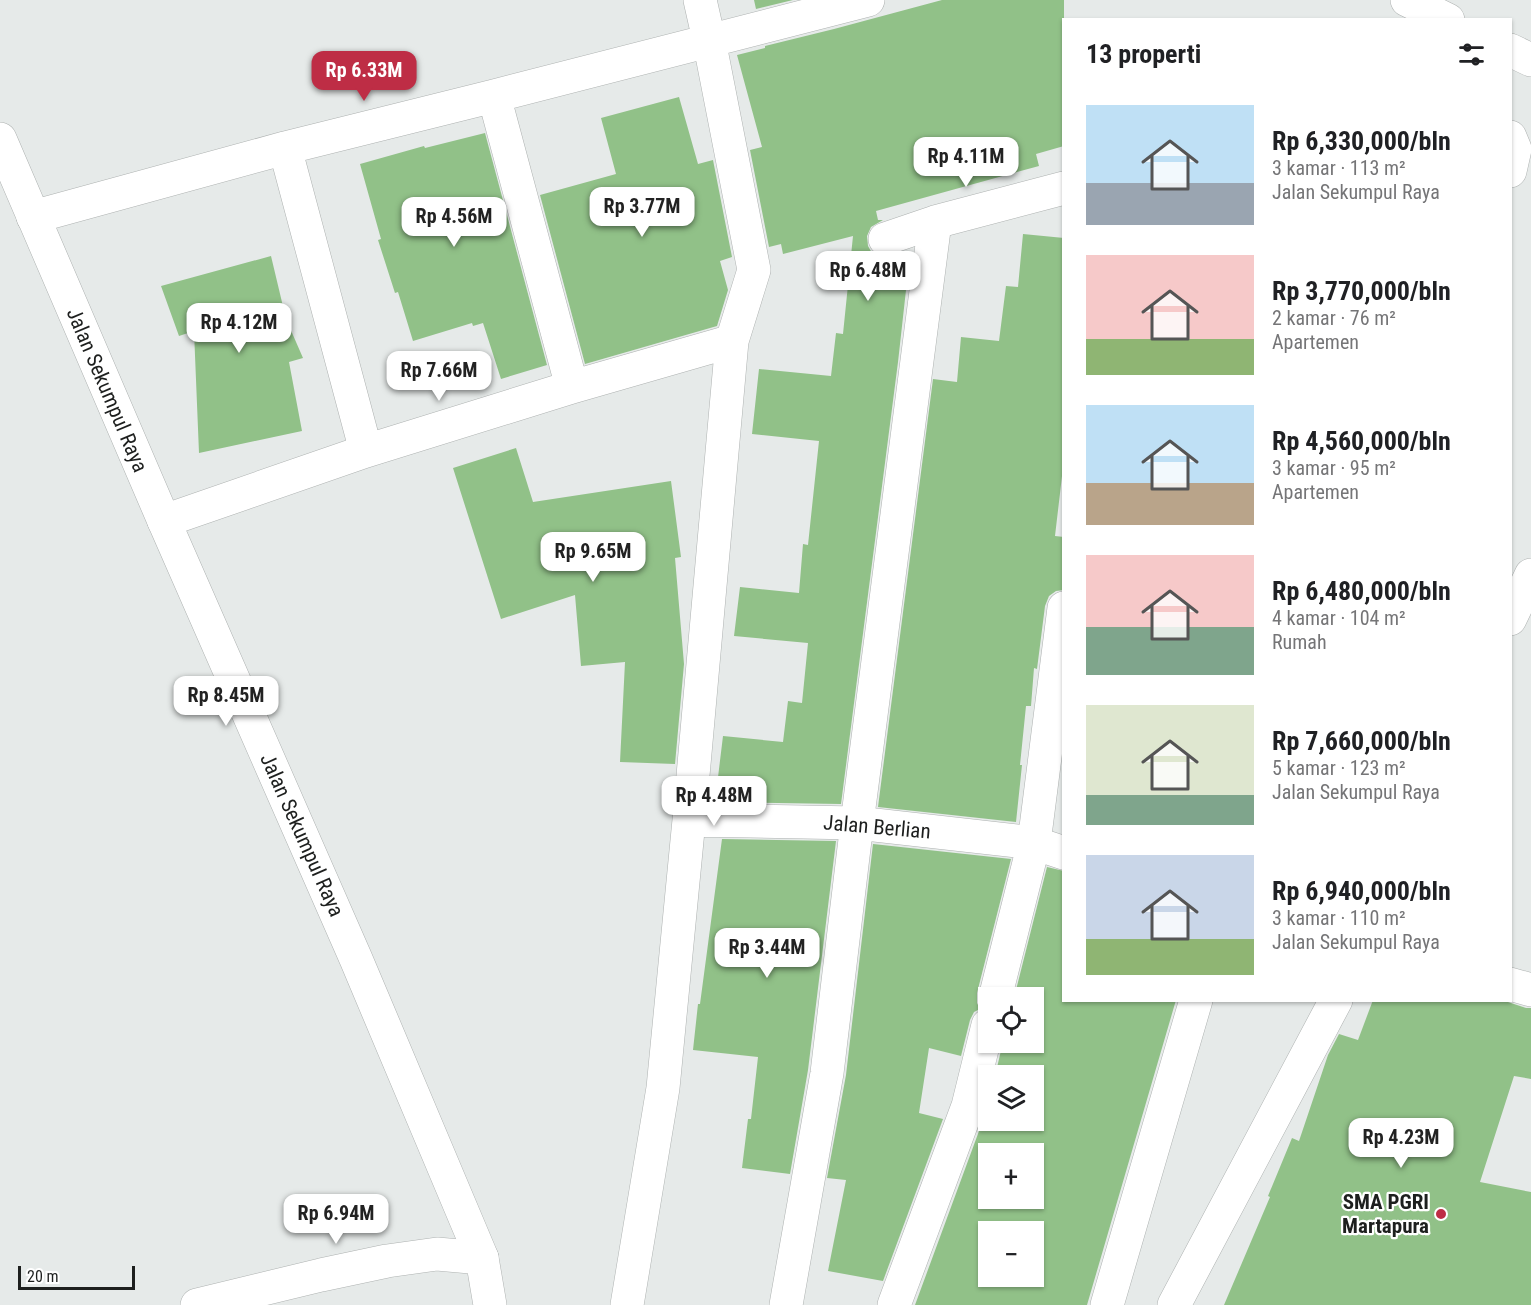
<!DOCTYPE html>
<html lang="id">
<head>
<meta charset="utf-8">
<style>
	body { margin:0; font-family:"Roboto Condensed",sans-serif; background:#f2f2f2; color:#202124; height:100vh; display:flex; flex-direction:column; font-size:22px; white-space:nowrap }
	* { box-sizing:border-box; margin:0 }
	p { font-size:20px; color:#757577 }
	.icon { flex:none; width:33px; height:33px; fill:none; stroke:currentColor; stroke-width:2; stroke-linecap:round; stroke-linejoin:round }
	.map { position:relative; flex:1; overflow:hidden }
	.details { position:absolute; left:1062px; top:18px; width:450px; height:984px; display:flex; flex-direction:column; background:#fff; border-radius:0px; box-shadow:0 2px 4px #0004 }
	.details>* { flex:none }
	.buttons { position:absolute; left:978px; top:987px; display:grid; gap:12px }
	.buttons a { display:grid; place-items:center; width:66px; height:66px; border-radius:0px; background:#fff; box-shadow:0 2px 4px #0004; font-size:30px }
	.scale { position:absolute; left:18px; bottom:15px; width:117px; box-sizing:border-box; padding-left:6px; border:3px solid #1d1f1e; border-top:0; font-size:16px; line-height:21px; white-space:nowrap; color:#1d1f1e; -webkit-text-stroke:4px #fff; paint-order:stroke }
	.price { position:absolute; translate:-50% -51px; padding:0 14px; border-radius:12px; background:#fff; color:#222; font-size:20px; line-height:39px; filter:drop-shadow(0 2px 3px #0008) }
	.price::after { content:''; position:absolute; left:50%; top:36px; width:18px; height:14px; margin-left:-9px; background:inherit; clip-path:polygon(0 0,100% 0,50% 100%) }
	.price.active { background:#be2d45; color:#fff }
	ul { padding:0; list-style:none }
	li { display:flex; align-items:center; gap:18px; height:150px; padding:0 24px }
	li span { display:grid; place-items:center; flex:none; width:168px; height:120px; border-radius:0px; color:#555 }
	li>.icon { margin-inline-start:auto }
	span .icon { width:72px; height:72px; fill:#fffc; stroke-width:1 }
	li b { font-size:26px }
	h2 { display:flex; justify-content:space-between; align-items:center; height:72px; padding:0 24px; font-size:26px }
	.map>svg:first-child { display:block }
	.building { fill:#91c188; fill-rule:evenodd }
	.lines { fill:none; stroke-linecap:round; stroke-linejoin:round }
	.street-casing { stroke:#aeb2b1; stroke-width:34 }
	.secondary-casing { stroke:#aeb2b1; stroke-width:34 }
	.street { stroke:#fff; stroke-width:33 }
	.secondary { stroke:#fff; stroke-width:33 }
	.poi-dot { fill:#be2d45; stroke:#fff; stroke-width:2 }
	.labels { text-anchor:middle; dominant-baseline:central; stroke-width:4.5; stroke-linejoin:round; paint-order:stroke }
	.street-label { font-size:21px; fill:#1d1f1e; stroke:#fff }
	.poi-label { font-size:21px; font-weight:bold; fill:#1d1f1e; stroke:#fff; text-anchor:end }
</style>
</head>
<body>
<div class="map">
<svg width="1531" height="1305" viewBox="0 0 1531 1305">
	<rect width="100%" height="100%" fill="#e6eae9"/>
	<path class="building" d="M754,0h39l-37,9z
		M942,0h122v146l-28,8 3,12 -163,45 2,9h5l-12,7 -4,9 1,10 4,7 9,4h8l1,4 19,2 -11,99 -57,442 -126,-2 8,-66 60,6 5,-41 14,2 6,-60 -74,-7 6,-49 59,6 4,-49 5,1 11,-104 -67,-7 7,-65 72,7 5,-43 7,1 10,-98 -70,18 -2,-10 -12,3 -19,-97 12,-3 -25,-92 28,-7v-2l69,-17z
		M679,97l19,67 15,-4 19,97 -12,4 8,29 -11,36 -132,38 -45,-169 76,-21 -15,-56z
		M485,133l62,232 -46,14 -18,-56 -10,3 -1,-3 -59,18 -15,-49 -3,1 -17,-53 3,-1 -21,-75 64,-18 1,2z
		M1023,234l41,4v221l-9,77 9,1v53l-8,1 -7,5 -4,10 -8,63 -3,-1 -3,38h-5l-6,59h2l-6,57 -138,-15 55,-428 24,3 4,-45 38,4 7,-55 12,1z
		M271,256l15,63 17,39 -14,4 13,69 -103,22 -5,-122 -15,5 -18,-50z
		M516,448l17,54 138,-21 10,76 -6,1 9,106 -9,100 -55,-2 5,-100 -44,4 -6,-71 -74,24 -48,-151z
		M722,839l114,2 -28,229 -18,104 -48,-6 6,-49h3l7,-62 -65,-7 5,-46h2z
		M873,844l138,15 -34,134v10l3,6 -6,3 -4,8 -9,36 -32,-8 -10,65 24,6 -60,162 -55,-10 18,-91 -19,-2 19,-103z
		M1047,867l17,4v129h112l-89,305h-172l71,-193 2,-11v19h46v-44h-39l8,-34h31v-44h-20zM988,1154h46v44h-46zM988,1232h46v44h-46z
		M1373,1000h129l24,8h5v71l-17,-3 -34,106 51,10v113h-307l46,-108 -2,-1 24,-58 7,3 29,-86 11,-21 19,6z"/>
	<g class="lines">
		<g class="street-casing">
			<path id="street" d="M1407,0l41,20
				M1510,50l21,10
				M494,96l78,291
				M1510,137l5,12 -5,22
				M285,148l81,303
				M33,217l252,-69 209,-52 374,-96
				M885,239l50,-17 129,-34
				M164,521l202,-70 206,-64 160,-46
				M1510,619l21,-44
				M689,820l168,3 177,20 30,10
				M1510,984l21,6
				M995,998l39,-155 30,-235
				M197,1305l124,-30 66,-14 50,-7 45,4
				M627,1305l36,-217 26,-268 43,-479 22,-71 -45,-230 -9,-40
				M786,1305l41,-232 30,-250 78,-601
				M894,1305l74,-199 20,-81
				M1107,1305l89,-305
				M1174,1305l162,-305"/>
		</g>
		<g class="secondary-casing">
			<path id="secondary" d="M0,139l164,382 192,438 126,299 8,47"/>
		</g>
		<use href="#street" class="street"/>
		<use href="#secondary" class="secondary"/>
	</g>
	<circle class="poi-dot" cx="1441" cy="1214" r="6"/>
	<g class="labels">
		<g class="street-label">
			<text transform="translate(107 390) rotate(67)">Jalan Sekumpul Raya</text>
			<text transform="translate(877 827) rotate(5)">Jalan Berlian</text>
			<text transform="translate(302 835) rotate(66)">Jalan Sekumpul Raya</text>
		</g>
		<g class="poi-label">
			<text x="1429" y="1202">SMA PGRI<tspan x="1429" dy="24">Martapura</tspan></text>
		</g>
	</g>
</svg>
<div class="buttons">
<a><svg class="icon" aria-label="locate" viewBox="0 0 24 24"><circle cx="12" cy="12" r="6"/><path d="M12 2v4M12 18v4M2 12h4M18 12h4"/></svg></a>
<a><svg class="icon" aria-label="layers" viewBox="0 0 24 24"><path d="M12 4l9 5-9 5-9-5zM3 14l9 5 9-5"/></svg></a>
<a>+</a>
<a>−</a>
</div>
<div class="scale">20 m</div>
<b class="price active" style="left:364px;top:102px">Rp 6.33M</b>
<b class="price" style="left:966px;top:188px">Rp 4.11M</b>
<b class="price" style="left:642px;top:238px">Rp 3.77M</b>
<b class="price" style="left:454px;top:248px">Rp 4.56M</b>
<b class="price" style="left:868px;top:302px">Rp 6.48M</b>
<b class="price" style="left:239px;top:354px">Rp 4.12M</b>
<b class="price" style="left:439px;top:402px">Rp 7.66M</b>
<b class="price" style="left:593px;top:583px">Rp 9.65M</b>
<b class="price" style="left:226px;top:727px">Rp 8.45M</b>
<b class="price" style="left:714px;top:827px">Rp 4.48M</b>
<b class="price" style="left:767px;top:979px">Rp 3.44M</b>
<b class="price" style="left:1401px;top:1169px">Rp 4.23M</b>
<b class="price" style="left:336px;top:1245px">Rp 6.94M</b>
<section class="details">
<h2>13 properti<svg class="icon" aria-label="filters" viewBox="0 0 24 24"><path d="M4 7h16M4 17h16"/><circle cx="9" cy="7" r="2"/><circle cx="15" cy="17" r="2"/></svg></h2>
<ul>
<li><span style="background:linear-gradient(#bfe0f5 65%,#9aa5b1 0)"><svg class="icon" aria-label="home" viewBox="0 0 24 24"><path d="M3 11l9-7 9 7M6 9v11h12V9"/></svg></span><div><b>Rp 6,330,000/bln</b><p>3 kamar · 113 m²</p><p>Jalan Sekumpul Raya</p></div></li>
<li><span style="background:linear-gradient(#f6c9c9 70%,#8fb573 0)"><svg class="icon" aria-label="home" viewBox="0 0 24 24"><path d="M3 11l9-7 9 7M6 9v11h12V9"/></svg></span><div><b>Rp 3,770,000/bln</b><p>2 kamar · 76 m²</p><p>Apartemen</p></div></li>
<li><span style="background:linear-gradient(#bfe0f5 65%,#b9a48a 0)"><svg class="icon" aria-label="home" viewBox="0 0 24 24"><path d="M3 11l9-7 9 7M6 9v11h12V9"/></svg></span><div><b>Rp 4,560,000/bln</b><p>3 kamar · 95 m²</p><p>Apartemen</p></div></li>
<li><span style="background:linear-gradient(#f6c9c9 60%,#7fa58c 0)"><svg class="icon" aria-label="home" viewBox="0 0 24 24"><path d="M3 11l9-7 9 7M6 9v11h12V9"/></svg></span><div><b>Rp 6,480,000/bln</b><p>4 kamar · 104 m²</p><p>Rumah</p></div></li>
<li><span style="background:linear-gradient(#dfe7d0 75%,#7fa58c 0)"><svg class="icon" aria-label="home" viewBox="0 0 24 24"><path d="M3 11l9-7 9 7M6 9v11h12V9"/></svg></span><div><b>Rp 7,660,000/bln</b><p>5 kamar · 123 m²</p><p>Jalan Sekumpul Raya</p></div></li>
<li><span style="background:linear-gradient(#c9d6e8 70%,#8fb573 0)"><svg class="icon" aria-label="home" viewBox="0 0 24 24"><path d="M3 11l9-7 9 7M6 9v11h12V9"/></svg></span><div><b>Rp 6,940,000/bln</b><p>3 kamar · 110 m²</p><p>Jalan Sekumpul Raya</p></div></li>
</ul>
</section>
</div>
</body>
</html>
